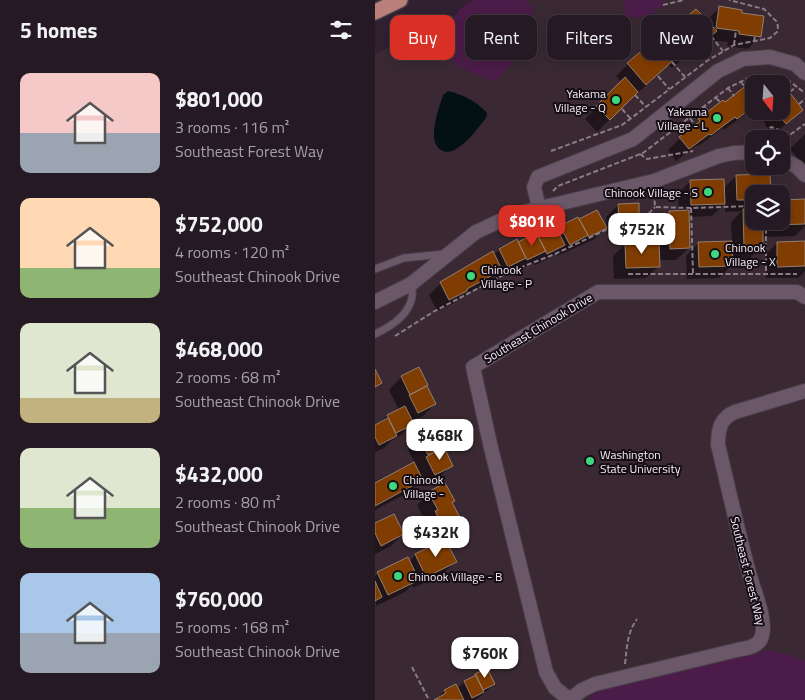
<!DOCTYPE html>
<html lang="en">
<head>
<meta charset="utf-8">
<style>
	body { margin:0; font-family:"Titillium Web",sans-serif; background:#312631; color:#f1f3f6; height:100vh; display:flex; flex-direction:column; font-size:19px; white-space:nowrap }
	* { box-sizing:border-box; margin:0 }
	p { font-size:16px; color:#a3a0a6 }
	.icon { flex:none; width:28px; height:28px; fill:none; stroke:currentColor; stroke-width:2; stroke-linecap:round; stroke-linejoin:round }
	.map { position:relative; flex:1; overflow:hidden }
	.drawer { display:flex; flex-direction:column; background:#251924; width:375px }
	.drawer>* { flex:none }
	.hud { position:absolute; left:15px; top:15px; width:340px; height:45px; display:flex; gap:10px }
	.needle { width:32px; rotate:163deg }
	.buttons { position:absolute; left:370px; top:75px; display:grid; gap:10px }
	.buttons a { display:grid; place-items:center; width:45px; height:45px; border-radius:10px; background:#251924; box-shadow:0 2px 12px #0003,0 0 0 1px #423841; font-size:25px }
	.price { position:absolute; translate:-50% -42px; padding:0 11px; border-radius:10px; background:#fff; color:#222; font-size:16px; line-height:32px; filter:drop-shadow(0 1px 2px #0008) }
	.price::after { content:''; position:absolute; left:50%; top:30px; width:15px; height:11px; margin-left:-8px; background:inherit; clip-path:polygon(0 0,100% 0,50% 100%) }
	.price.active { background:#d93025; color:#fff }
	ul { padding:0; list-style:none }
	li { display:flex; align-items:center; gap:15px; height:125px; padding:0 20px }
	li span { display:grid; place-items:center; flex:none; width:140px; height:100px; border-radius:10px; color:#555 }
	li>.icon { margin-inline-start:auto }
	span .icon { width:60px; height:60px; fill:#fffc; stroke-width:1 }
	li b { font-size:21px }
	h2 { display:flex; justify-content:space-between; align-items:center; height:60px; padding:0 20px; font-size:21px }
	.pill { padding:0 18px; border-radius:10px; background:#251924; box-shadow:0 2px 12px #0003,0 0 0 1px #423841; font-size:18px; line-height:45px }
	.pill.active { background:#d93025; color:#fff }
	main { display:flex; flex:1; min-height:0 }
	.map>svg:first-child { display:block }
	.education { fill:#3a2932; fill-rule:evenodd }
	.green { fill:#4b1c49 }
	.water { fill:#031115 }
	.shadow { fill:#0007 }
	.building { fill:#803d01; stroke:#957e70 }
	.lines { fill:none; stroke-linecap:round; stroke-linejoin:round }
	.lane-casing { stroke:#4a3c49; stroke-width:9 }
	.street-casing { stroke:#4a3c49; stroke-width:16 }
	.primary-casing { stroke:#4a3c49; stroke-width:18 }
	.path { stroke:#897b88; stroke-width:2; stroke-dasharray:5 2.5; stroke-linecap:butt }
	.lane { stroke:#6a5768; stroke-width:7 }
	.street { stroke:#6a5768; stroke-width:14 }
	.primary { stroke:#b98179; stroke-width:15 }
	.poi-dot { fill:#3ed77d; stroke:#150d14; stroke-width:2 }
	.labels { text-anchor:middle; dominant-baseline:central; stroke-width:4; stroke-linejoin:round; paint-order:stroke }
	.poi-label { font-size:12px; fill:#f7ecf6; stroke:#150d14; text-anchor:start }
	.street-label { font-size:12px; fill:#f7ecf6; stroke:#150d14 }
</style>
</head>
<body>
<main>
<section class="drawer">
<h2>5 homes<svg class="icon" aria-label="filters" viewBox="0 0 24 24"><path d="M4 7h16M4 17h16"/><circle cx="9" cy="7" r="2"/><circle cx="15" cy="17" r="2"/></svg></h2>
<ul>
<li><span style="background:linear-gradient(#f6c9c9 60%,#9aa5b1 0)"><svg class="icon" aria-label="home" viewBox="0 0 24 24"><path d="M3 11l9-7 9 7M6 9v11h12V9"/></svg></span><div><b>$801,000</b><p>3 rooms · 116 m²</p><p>Southeast Forest Way</p></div></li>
<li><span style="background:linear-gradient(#ffd9b3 70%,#8fb573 0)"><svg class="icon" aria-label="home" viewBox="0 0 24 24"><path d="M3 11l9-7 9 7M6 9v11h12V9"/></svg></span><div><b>$752,000</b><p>4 rooms · 120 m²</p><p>Southeast Chinook Drive</p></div></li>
<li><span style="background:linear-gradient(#dfe7d0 75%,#c2b280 0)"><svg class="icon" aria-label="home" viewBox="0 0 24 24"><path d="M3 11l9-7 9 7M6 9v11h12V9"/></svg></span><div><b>$468,000</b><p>2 rooms · 68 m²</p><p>Southeast Chinook Drive</p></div></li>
<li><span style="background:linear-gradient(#dfe7d0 60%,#8fb573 0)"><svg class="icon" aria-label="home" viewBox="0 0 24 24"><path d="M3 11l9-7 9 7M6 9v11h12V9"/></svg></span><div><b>$432,000</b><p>2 rooms · 80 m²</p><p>Southeast Chinook Drive</p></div></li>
<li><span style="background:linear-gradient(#a9c7e8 60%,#9aa5b1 0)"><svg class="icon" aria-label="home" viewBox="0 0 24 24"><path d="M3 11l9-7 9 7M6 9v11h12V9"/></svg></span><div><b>$760,000</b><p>5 rooms · 168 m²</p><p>Southeast Chinook Drive</p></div></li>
</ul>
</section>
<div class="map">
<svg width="430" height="700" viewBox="0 0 430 700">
	<rect width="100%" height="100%" fill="#312130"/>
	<path class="education" d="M110,0h320v700h-430v-646zM379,84h27v27h-27zM379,139h27v27h-27zM379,194h27v27h-27z"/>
	<path class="green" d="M98,0h52c4,3 7,7 8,13 2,12 -21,54 -31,62 -3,3 -6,4 -10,6l-33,-14 -11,-10c0,-11 3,-35 9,-44 4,-6 11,-10 16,-13z
		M249,0h39v7l-9,1 1,9 -30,1z
		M396,650l34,10v40h-216l9,-10z"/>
	<path class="water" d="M73,91c16,4 28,10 39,22l-1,5c-8,10 -18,24 -30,31 -4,3 -10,4 -15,1 -15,-8 -2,-42 2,-55z"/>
	<path class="shadow" d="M344,8l21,6 20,22 -12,13 -21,-3 1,-4 -22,-2 -34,28 -4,-4 -17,18 -18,14 -36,36 -12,-13 36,-37 -5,-6 41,-40 4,4 20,-19 26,1v-2z
		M379,96v10l-8,8 -22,16 -1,-2 -25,18 -1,-1 -21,16 -8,-11 31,-30 25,-16z
		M427,110l-29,25 -8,-10 1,-1 -10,-11 2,-2z
		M430,134v33l-15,-18z
		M361,176l18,18v27h27l24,-21v26l-10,10 -33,1v9l-12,12 -19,1v7l-12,12 -32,1 -1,-23 12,-13h34l-1,-21 11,-11 -17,1v-9l-13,13 -24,1 1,31 -13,12h-17v6l-13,12 -32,1 -1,-23 13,-12 32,-1 -1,-19 12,-12h10l-1,-19 13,-12 32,8z
		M243,205l20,16 -12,12 -19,1 -1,-17z
		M186,227l44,1 -12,12 -36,16 -1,-3 -5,4 -16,8 -2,-2 -18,9 -1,-3 -19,9 -1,-2 -6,6 -29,16 -5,5 -17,8 -8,-16 12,-12 52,-28 6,-5 17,-9 2,3 19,-6 18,-10 2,4z
		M430,242v29l-7,7h-32l-1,-23 12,-12z
		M43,369l17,35 -12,12 -12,6 1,2 -12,12 -9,5 -7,7 -9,4v-27l5,-2 7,-7 12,-6 -10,-20 12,-13z
		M45,438l25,8 -2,2 8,17 -12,13 -17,8 -2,-4 -11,10 -34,18v-26l40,-21 -7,-13z
		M54,493l22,10 9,16 -13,13 -15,8 -9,-16 3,-2 -9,-17z
		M0,525l28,9 -12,12 -16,8z
		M70,541l10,21 -12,12 -30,14 -1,-3 -7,7 -29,14 -1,-30 3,-3 31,-11 6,-7z
		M111,669l8,15 -13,12 -6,4h-41l11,-9 12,-2 7,-7z"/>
	<path class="building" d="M344,6l23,4v3l22,3 -3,21 -22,-3v-3l-23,-3z
		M321,9l21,22 -32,26 -20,-23z
		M282,34l20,23 -31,28 -19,-22 18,-15 -2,-2z
		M250,77l13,15 -28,28 -14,-14z
		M372,85l7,9v12l-17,13 -2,-2 -24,18 -2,-1 -20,15 -10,-12 21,-16 -2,-2 25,-19 2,2z
		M410,86l18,24 -17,14 -10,-12 5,-1v-22z
		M395,174l1,20h-17v6h-17l-1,-25z
		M349,179l1,25 -34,1 -1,-25z
		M430,199v25l-31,1v-4h7v-21z
		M264,203v18l-20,1 -1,-18z
		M368,209h11v12h9v25l-19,1z
		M222,210l10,18 -18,9 -10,-18z
		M314,210l1,38 -20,1 -1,-38z
		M203,217l10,18 -18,10 -10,-19z
		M181,227l9,18 -18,9 -9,-18z
		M161,233l10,18 -19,9 -9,-18z
		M142,239l9,19 -18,9 -9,-18z
		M357,241l1,25 -34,1 -1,-25z
		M430,241v25l-28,1v-25z
		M284,242l1,25 -34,1 -1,-25z
		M118,251l9,19 -35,19v2l-18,9 -9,-18z
		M44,367l9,18 -18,10 -9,-19z
		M0,369l7,14 -7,4z
		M52,386l9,18 -18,9 -9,-18z
		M30,406l9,18 -18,9 -9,-18z
		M13,418l9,18 -18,9 -4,-8v-12z
		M62,428l9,18 -18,9 -9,-18z
		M69,447l9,19 -18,9 -9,-18z
		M39,462l9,18 -48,26v-23z
		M70,483l10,18 -3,1 9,18 -17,9 -9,-18 3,-1 -10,-18z
		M19,514l10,20 -23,12 -6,-13v-10z
		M70,539l12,23 -31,15 -11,-23z
		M33,557l11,23 -31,15 -11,-23z
		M0,581l7,16 -7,4z
		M112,668l8,16 -12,6 -8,-16z
		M101,675l8,17 -12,6 -8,-17z
		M81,684l8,16h-30l12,-7 -2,-3z"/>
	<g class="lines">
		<g class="lane-casing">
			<path id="lane" d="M0,269l29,-11 40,-4
				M0,334c15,-7 34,-19 37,-37 1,-4 0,-9 -1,-13"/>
		</g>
		<g class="street-casing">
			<path id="street" d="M406,158l16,9 8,8
				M164,208l-5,-21 4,-10 95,-38 85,-68 25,-12 27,-2 25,7 10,9
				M0,302l36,-18 65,-52 39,-18 139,-33 65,-25 15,-3 20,-1
				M195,700l-15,-12 -9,-16 -55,-224 -18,-81 125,-75h199l8,5
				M195,700l12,-10 13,-6 142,-34c10,-2 22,-3 25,-14 5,-18 -10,-49 -14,-67 -11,-41 -20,-83 -30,-124 0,-15 2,-27 17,-33l70,-21"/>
		</g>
		<g class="primary-casing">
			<path id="primary" d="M0,12l25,-12"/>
		</g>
		<path class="path" d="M288,5l21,-5
			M336,36l12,15
			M379,42l1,-6
			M359,45l2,-15
			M321,47l11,14
			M297,62l13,15
			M283,76l11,13
			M366,82l4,5
			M353,88l6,8
			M415,92l7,-6
			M260,95l11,12
			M341,98l4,4
			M424,104l6,-5
			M329,107l4,4
			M247,109l9,10
			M315,118l5,7
			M404,139l-10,-10 2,-2 20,7 14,-10
			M406,141l6,5
			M176,151l71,-26 85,-64 27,-16 36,-7 7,-6 1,-5 -1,-5 -13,-13 -35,-9
			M265,154l7,5 46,-8
			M178,191l5,-5 85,-33 85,-65 26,-13c9,9 20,8 31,3l20,15
			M279,193l1,14 36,1
			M391,221v52
			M318,273l-2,-65 63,-2
			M253,274h169
			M20,336l38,-24 76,-40 46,-18 63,-30h21l16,-17
			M250,664c2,-17 2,-31 12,-45
			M37,667l17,33"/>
		<use href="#lane" class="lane"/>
		<use href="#street" class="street"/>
		<use href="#primary" class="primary"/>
	</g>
	<g class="poi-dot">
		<circle cx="241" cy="100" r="5"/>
		<circle cx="342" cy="118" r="5"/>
		<circle cx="333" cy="192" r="5"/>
		<circle cx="340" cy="254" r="5"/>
		<circle cx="96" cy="276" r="5"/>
		<circle cx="215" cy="461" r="5"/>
		<circle cx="18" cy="486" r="5"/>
		<circle cx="23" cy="576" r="5"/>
	</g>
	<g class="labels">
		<g class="poi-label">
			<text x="231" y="93" text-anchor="end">Yakama<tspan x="231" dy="14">Village - Q</tspan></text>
			<text x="332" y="111" text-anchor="end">Yakama<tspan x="332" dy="14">Village - L</tspan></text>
			<text x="323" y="192" text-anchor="end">Chinook Village - S</text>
			<text x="350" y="247">Chinook<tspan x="350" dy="14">Village - X</tspan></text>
			<text x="106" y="269">Chinook<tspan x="106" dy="14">Village - P</tspan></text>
			<text x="225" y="454">Washington<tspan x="225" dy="14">State University</tspan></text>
			<text x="28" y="479">Chinook<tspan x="28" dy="14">Village -</tspan></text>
			<text x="33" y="576">Chinook Village - B</text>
		</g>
		<g class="street-label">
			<text transform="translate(163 328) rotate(-31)">Southeast Chinook Drive</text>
			<text transform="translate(373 571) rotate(76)">Southeast Forest Way</text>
		</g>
	</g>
</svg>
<div class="buttons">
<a><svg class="needle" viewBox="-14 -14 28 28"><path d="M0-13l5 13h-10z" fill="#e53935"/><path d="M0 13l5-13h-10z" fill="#a3a0a6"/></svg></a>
<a><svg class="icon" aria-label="locate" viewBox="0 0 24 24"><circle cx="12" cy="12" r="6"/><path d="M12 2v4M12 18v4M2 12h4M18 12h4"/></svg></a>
<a><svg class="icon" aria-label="layers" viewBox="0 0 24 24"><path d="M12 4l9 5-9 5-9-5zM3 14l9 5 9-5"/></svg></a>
</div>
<b class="price active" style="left:157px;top:247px">$801K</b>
<b class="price" style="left:267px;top:255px">$752K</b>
<b class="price" style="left:65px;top:461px">$468K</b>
<b class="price" style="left:61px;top:558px">$432K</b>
<b class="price" style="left:110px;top:679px">$760K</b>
<div class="hud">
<a class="pill active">Buy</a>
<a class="pill">Rent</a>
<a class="pill">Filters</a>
<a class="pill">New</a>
</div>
</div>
</main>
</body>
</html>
